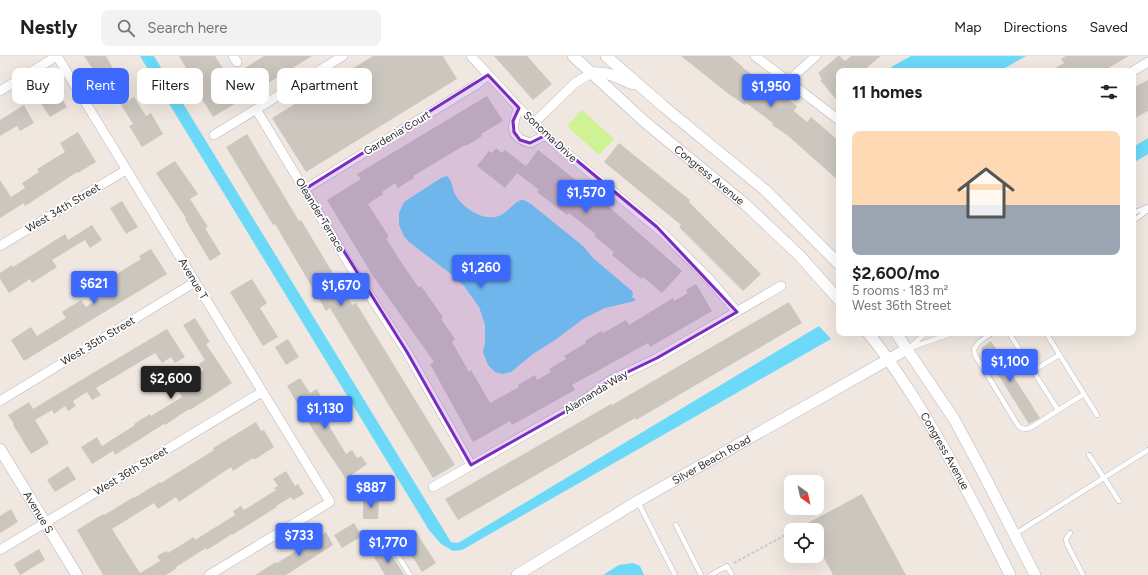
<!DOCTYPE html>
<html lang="en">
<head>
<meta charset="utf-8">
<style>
	body { margin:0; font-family:Figtree,sans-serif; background:#f2f2f2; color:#202124; height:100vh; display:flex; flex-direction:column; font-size:15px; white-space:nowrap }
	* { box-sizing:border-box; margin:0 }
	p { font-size:13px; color:#757577 }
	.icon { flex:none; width:22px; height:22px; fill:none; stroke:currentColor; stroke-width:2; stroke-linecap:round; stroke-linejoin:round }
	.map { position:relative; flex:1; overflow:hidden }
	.details { position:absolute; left:836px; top:12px; width:300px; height:268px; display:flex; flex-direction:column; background:#fff; border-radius:8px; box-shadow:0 4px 16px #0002 }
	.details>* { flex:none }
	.hud { position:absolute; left:12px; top:12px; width:380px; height:36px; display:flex; gap:8px }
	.needle { width:26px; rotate:147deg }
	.buttons { position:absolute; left:784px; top:419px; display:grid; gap:8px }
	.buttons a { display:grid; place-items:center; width:40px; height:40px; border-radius:8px; background:#fff; box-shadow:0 4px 16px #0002; font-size:20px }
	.price { position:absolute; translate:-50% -34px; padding:0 9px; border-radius:4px; background:#3e69ff; color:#fff; font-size:13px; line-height:26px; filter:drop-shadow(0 1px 2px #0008) }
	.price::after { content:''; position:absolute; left:50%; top:24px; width:12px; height:9px; margin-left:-6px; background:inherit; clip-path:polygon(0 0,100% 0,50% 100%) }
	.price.active { background:#222; color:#fff }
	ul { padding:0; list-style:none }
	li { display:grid; align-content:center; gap:8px; height:212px; padding:0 16px }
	li span { display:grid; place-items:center; height:124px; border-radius:8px; color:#555 }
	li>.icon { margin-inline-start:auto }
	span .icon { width:72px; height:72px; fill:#fffc; stroke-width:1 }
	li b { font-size:17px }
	h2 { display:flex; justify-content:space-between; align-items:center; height:48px; padding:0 16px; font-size:17px }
	.pill { padding:0 14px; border-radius:8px; background:#fff; box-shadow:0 4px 16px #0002; font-size:14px; line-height:36px }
	.pill.active { background:#3e69ff; color:#fff }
	header { display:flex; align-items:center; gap:24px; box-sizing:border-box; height:56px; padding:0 20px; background:#fff; border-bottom:1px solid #e0e0e0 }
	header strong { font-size:19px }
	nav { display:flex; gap:22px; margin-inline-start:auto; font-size:14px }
	.search { width:280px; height:36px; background:#f2f2f2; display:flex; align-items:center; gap:10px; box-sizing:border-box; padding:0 14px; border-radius:8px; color:#757577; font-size:15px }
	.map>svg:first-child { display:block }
	.pitch { fill:#cef294 }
	.water { fill:#6cd9f9 }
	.building { fill:#cbc6be }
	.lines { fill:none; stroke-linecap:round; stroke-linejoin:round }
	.service-casing { stroke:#b4b7c2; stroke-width:5.5 }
	.minor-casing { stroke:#b4b7c2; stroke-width:10 }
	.tertiary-casing { stroke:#b4b7c2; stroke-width:12 }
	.path { stroke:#c9c9c9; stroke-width:2; stroke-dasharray:3 2; stroke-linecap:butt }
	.service { stroke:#fff; stroke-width:4.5 }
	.minor { stroke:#fff; stroke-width:9 }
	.tertiary { stroke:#fff; stroke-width:11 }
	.marked { fill:#7b2cbf; fill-opacity:0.2; stroke:#7b2cbf; stroke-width:3; stroke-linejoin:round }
	.labels { text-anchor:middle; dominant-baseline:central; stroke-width:3.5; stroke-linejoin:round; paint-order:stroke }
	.street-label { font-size:11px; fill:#2e2e2e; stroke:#fff }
</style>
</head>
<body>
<header>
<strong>Nestly</strong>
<div class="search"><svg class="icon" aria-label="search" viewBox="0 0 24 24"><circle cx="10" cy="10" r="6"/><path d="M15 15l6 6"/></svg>Search here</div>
<nav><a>Map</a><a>Directions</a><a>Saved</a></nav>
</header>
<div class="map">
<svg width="1148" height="519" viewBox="0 0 1148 519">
	<rect width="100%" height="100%" fill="#f0e8e0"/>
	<path class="pitch" d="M582,54l32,29 -15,16 -32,-29z"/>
	<path class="water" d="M140,0h14l297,486 7,1 361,-217 12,13 -369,211 -9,1 -12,-7 -12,-14z
		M911,0h115l-26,15h-112l5,-5z
		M1148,82v16l-15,9v-16z
		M447,120c6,5 5,14 9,20 8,13 30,27 45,19 8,-4 12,-12 20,-15h3l7,4 52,42 10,12 39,33 1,2 -1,4 3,2v2l-30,7 -22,11 -28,21 -22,14 -22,18 -8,2 -8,-2 -7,-7 -5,-13 2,-9v-18l-6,-18 -15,-21 -13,-12 -42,-32 -5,-6 -5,-11v-12l5,-11 37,-24z
		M633,507l7,3 4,9h-41l16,-10z"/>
	<path class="building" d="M84,0h22l9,16 2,-1 7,12 -15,10z
		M179,0h36l14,22 35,-22h48l-99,61 -13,-21 2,-2z
		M373,0h70l14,23 -151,93 -34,-54z
		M494,0h33l25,28 -19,16z
		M681,0h49l13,11v1l54,38 -3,5 13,11 4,-5 28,24v40l-52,-46 -15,-10 1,-2 -27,-20 -1,2 -15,-10z
		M838,0h2l5,5 6,-5h30l-18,15h-24v32l-19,-23 2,-1 -4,-6z
		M1066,0h63l-26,15h-53l14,-8 -3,-4z
		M1148,24v31l-15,8v-31z
		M55,31l12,20 -17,10 -13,-19z
		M487,40l16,25 -22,13 1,2 -16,10 -1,-1 -52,31 1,2 -16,10 -3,-5 -13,9 1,2 -15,10 21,33 -3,1 15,24 18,26 2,-2 22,31 -2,2 14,20 -3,3 17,30 2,-2 19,33 29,-16 -1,-2 17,-10 2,5 14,-8 -2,-3 17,-10 -2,-3 22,-13 -1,-2 16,-10 2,2 23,-13 3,5 44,-27 1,3 14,-8 -2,-3 10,-6 16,27 -62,36 -2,-4 -76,42 3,5 -63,35 -2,-4 -37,21 -43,-78 4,-2 -61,-86 -46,-76 34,-21 -4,-5z
		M134,41l12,19 5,-3 12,21 -21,13 -13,-21 4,-2 -12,-19z
		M24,49l10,18 -14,8 -3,-5 -17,10v-16z
		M78,76l18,30 -18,11 -1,-1 -52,34 -1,-3 -24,15v-38l11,17 14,-9 -3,-5 17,-11 -2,-3 28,-17 -5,-9z
		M247,78l52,87 2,-1 51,85 4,-2 99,162 -22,13 -103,-170 -4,3 -51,-87 -2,1 -47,-78z
		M619,87l71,57 -1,2 72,72 -18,17 -64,-64 2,-2 -77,-63z
		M496,92l6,5 3,-3 21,16 12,-16 69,55 75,66 -20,22 -19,-16 -2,2 -29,-24 2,-3 -20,-16 2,-2 -27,-21 -2,2 -30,-23 2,-2 -22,-17 -12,15 -28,-22 12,-15 3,2z
		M175,105l23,33 -8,5 18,28 -3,1 16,26 -11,7 -25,-42 1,-1 -30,-45z
		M122,145l16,26 -12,7 -16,-26z
		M92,169l10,15 -12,8 -5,-8 -33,20 5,7 -25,16 -2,-4 -21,14 -9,-14v-6l12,-8 1,2 52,-33 3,6z
		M151,193l16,25 -143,87 -13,-21 20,-13 6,9 29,-18 -4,-6 19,-12 5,7 15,-10 -3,-6 14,-9 -2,-4 31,-19 -2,-3z
		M252,223l15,24 -7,5 18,29 -15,9 -33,-54z
		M789,246l13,21 -166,97 -1,-2 -177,102 -13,-21 166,-95 1,1z
		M195,262l15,24 -4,2 26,39 -42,27 -1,-1 -24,16 -1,-1 -49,31 -2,-4 -21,13 -11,-17 16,-10 5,9 33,-21 -1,-1 16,-10 1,2 31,-19 -6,-9 28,-18 -5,-6 6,-4 -22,-35z
		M167,273l18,28 -10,6 -4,-6 -9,6 -7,-10 -59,35 5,7 -9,5 -5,-8 -14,9 3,5 -8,5 -3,-5 -11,8 -2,-4 -17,10 14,23 -18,11 -18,-29 1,-1 -6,-9 21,-13 4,7 33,-20z
		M288,283l11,18 -13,8 -11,-18z
		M991,285l49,77 -11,6 -48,-76z
		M300,322l10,15 7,-4 4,8 -7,4 32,53 6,-4 5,8 4,-2 6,8 -21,15 -31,-46 -28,-47z
		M256,366l5,9 3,-1 10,17 -20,13 -1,-2 -20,13 -2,-4 -52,35 -3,-5 -18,12 -4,-6 -42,26 28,44 20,-12 -3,-5 9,-5 2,2 26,-16 1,3 40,-25 -2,-4 8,-5 3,4 32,-20 -2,-2 4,-2 -5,-7 13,-8 9,15 3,-2 6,10 -11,6 -2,-3 -15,9 1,1 -45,28v-1l-25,16 -1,-2 -30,19 1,1 -11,7h-63l-26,-45 26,-16 1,1 30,-18v1l26,-16 1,1 53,-33 -1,-2z
		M68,410l8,13 -21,13 -8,-12z
		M862,438l44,81h-73l-16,-30v-15h-8l-3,-6z
		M363,444h16l-1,19h-15z
		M11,453l7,13 -18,11v-17z
		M354,467l8,13 -20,12 -8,-13z
		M326,476l7,13 -47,30h-31l21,-13 1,1z
		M416,476l20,31 -14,9 -20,-32z
		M39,493l6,11 -25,15 -6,-11z
		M388,493l16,26h-19l-11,-18z"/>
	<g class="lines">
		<g class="service-casing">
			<path id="service" d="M1133,157l15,-6
				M1133,165l15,-11
				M992,277l-13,9 -5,7 1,6 44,72 6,2 5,-1 54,-34
				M1009,277l49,77
				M1046,277l51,82
				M910,291l16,-14
				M907,293l46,-16
				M1033,315l26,-16
				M1089,399l30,46
				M638,446l37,73
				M676,469l25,50
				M1070,477l-4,6 1,5 16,31
				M1015,478l133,-84
				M392,490l18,29
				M711,519l16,-9 5,9"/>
		</g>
		<g class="minor-casing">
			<path id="minor" d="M57,0l273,446 -121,73
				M233,0l4,6
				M471,0l48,52 33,33 112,93 46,46 27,32
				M755,0l84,64
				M1133,15l15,-9
				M789,26l8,-9 19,-17
				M0,35l57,-35
				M519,52c-8,18 -10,29 11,35l16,-8
				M256,53l93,155 58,88 64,113
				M534,67l41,-40 17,-10
				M214,79l129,-79
				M305,133l171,-104 12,-10
				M0,190l126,-76
				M0,345l195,-119
				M433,431l146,-83 30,-23 48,-23 124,-72
				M0,494l262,-158"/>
		</g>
		<g class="tertiary-casing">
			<g id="tertiary">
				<path id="s1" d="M573,0l72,66 101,83 54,51 39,44"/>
				<path d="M606,0l57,50 102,84 74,74"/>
				<path d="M592,17c15,-2 27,5 41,11"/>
				<path id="s2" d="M868,277c17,20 31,42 46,65 36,57 66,116 96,177"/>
				<path d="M896,277l58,86 28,52 53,104"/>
				<path id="s3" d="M0,393l77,126"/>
				<path id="s4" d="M517,519l121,-74 269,-152"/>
			</g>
		</g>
		<path class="path" d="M795,474l5,-3
			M734,507l57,-31"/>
		<use href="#service" class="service"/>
		<use href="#minor" class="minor"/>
		<use href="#tertiary" class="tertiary"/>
	</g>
	<path class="marked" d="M488,19l31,33 -6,13 1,11 6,8 10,3 16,-8 111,92 80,85 -80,46 -48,23 -30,23 -108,61 -64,-113 -102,-163z"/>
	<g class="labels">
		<g class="street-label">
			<text transform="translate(397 77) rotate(-31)">Gardenia Court</text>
			<text transform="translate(550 81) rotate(43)">Sonoma Drive</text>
			<text stroke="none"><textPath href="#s1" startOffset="181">Congress Avenue</textPath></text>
			<text transform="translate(63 152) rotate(-31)">West 34th Street</text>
			<text transform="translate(320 159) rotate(59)">Oleander Terrace</text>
			<text transform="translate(193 223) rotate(59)">Avenue T</text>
			<text transform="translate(98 285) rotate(-31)">West 35th Street</text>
			<text transform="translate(596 336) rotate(-32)">Alamanda Way</text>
			<text stroke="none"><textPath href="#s2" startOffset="141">Congress Avenue</textPath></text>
			<text stroke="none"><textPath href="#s4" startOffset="226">Silver Beach Road</textPath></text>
			<text transform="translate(131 415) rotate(-31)">West 36th Street</text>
			<text stroke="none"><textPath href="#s3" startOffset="74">Avenue S</textPath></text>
		</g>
	</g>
</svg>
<div class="buttons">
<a><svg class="needle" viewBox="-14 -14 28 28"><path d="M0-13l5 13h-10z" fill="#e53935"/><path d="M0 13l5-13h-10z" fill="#757577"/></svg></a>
<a><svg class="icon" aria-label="locate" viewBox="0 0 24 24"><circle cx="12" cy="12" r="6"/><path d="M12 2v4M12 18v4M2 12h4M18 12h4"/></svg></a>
</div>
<b class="price" style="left:771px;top:52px">$1,950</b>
<b class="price" style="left:586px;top:158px">$1,570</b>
<b class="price" style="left:481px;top:233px">$1,260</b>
<b class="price" style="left:94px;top:249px">$621</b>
<b class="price" style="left:341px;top:251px">$1,670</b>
<b class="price" style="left:1010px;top:327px">$1,100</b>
<b class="price active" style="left:171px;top:344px">$2,600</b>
<b class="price" style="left:325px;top:374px">$1,130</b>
<b class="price" style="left:371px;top:453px">$887</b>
<b class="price" style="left:299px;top:501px">$733</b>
<b class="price" style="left:388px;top:508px">$1,770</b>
<div class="hud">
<a class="pill">Buy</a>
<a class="pill active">Rent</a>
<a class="pill">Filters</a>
<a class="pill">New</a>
<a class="pill">Apartment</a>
</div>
<section class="details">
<h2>11 homes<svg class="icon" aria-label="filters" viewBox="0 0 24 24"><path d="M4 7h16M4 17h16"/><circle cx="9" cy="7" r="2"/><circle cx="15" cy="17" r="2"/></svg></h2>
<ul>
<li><span style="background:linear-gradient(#ffd9b3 60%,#9aa5b1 0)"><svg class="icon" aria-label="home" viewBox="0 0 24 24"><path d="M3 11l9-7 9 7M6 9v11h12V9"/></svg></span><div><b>$2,600/mo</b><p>5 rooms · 183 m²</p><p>West 36th Street</p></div></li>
</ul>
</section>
</div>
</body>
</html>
